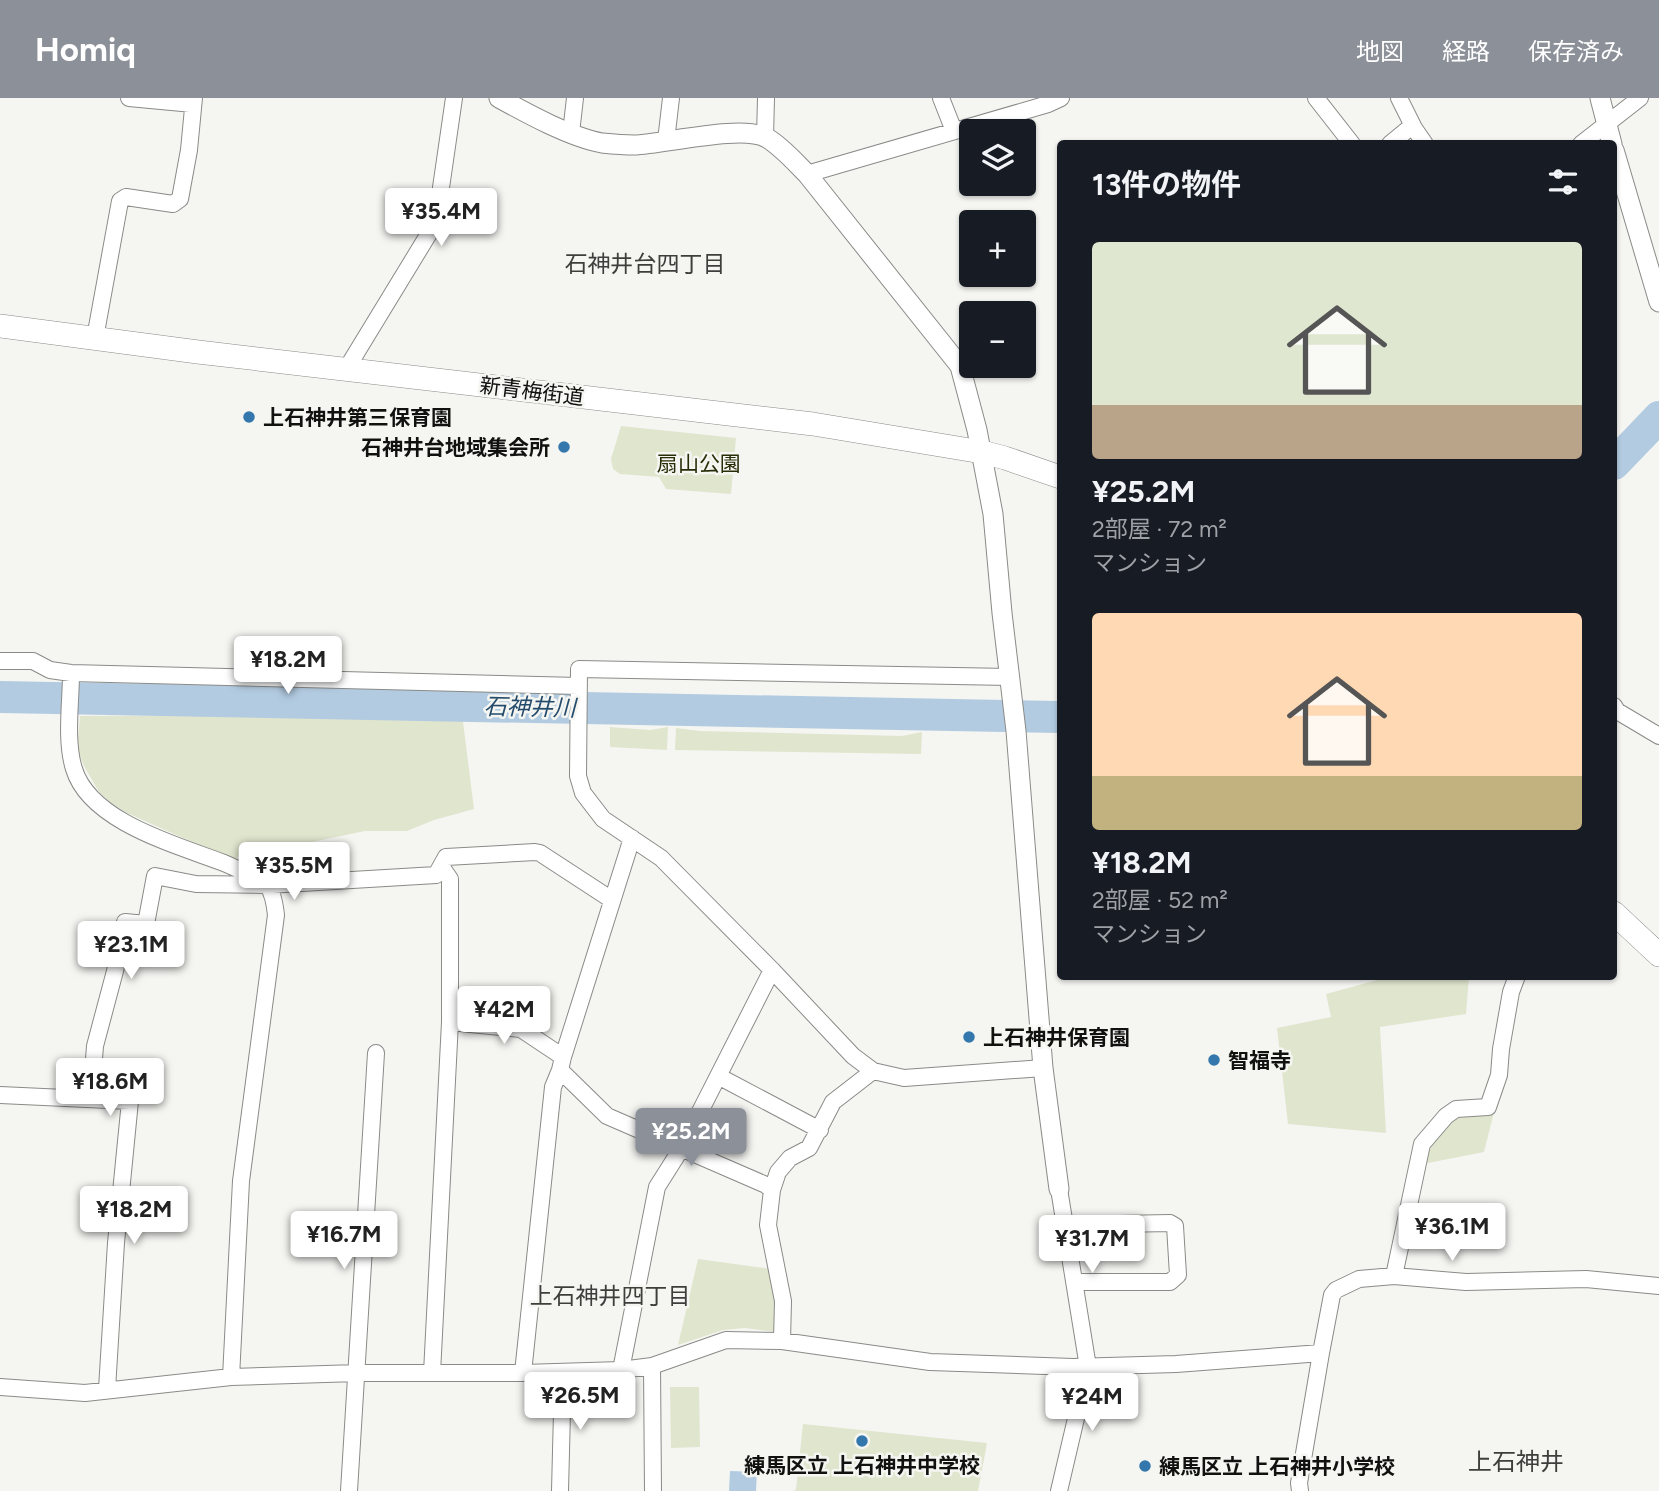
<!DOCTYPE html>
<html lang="ja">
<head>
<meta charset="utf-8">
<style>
	body { margin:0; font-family:Figtree,"Noto Sans JP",sans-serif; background:#242831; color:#f1f3f6; height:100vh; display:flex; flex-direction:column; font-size:26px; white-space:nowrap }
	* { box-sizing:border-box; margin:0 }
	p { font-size:23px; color:#9ea1a6 }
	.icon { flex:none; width:38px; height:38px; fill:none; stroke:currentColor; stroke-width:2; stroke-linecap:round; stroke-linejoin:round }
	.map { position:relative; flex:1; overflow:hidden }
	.panel { position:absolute; left:1057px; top:42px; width:560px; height:840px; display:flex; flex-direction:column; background:#171b24; border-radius:7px; box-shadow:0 2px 5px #0004 }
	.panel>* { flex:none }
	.buttons { position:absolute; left:959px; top:21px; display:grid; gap:14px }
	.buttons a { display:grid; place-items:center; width:77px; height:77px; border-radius:7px; background:#171b24; box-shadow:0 2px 5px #0004; font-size:35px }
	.price { position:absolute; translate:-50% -60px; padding:0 16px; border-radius:7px; background:#fff; color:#222; font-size:23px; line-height:46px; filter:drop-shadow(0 2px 4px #0008) }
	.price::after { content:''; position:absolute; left:50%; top:42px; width:21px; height:16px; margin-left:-10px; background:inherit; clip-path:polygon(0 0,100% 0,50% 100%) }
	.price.on { background:#8c9099; color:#fff }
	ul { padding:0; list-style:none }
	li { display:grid; align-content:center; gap:14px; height:371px; padding:0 35px }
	li span { display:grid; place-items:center; height:217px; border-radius:7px; color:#555 }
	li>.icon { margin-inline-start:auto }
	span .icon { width:126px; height:126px; fill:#fffc; stroke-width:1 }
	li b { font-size:30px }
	h2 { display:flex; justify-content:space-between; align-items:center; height:84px; padding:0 35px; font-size:30px }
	header { display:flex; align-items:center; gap:42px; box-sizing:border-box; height:98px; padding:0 35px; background:#8c9099; color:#fff }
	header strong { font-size:33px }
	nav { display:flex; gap:38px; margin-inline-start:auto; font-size:24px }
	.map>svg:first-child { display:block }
	.green { fill:#e0e5ce }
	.water { fill:#b3cbe1 }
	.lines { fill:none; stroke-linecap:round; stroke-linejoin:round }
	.river { stroke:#b3cbe1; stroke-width:32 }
	.minor-casing { stroke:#8a8b88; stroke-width:18 }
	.tertiary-casing { stroke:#8a8b88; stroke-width:21 }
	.secondary-casing { stroke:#8a8b88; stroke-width:24 }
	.minor { stroke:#fff; stroke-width:16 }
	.tertiary { stroke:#fff; stroke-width:19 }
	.secondary { stroke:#fff; stroke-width:23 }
	.poi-dot { fill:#3477ad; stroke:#f5f6f2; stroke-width:2.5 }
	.labels { text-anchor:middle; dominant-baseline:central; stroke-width:5; stroke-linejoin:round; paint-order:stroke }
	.street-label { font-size:21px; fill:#111110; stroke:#f5f6f2 }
	.poi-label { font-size:21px; font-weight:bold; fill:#111110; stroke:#f5f6f2; text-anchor:start }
	.park-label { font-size:21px; fill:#282d07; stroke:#f5f6f2 }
	.neighbourhood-label { font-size:23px; fill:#3e3e3c; stroke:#f5f6f2 }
	.water-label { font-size:23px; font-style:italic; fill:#244b6b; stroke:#f5f6f2 }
	.quarter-label { font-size:24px; fill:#3e3e3c; stroke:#f5f6f2 }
</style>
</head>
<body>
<header>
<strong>Homiq</strong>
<nav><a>地図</a><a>経路</a><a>保存済み</a></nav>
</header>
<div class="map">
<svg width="1659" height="1393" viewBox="0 0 1659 1393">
	<rect width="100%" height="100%" fill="#f5f6f2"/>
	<path class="green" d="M621,328l115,12 -5,56 -65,-5 -7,-12 -39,-3 -7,-5 -2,-10z
		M462,616l12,95 -40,11 -27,11h-42l-135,28 -103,-46 -16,-10 -12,-11 -15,-26 -5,-13 -1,-13 2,-24z
		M610,629l40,3 18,-3 -1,23 -57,-3z
		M676,630l24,3 202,5 20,-4 -1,22 -246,-4z
		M1392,878l77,1 -3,37 -86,13 6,106 -98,-9 -11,-96 54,-11 -5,-23z
		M1494,1014l-10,40 -61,12c4,-23 21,-37 37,-51z
		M698,1161l73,10 6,46 -1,17 -31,-4 -22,2 -45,15z
		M670,1289h29l1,60 -29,1z
		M803,1326l184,19 -9,48h-184l2,-2z"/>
	<path class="water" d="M730,1373l27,1 -1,19h-27z"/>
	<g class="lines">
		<path class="river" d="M1614,366l45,-47
			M0,599l1060,20"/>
		<g class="minor-casing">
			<path id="minor" d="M129,0l64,6
				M941,0l13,33
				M1316,0l36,46
				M1399,0l15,30
				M571,35l4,-35
				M765,39l1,-39
				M666,43l5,-43
				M1390,46l17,-14 7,-2 11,16
				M1581,46l59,-46
				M807,76l241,-70 13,-6
				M95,240l25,-137 6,-4 47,7 7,-5 9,-49 5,-52
				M347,270l89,-146 18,-124
				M0,563h33l17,9 21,3 508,13
				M71,575c0,30 -6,67 3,96 16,53 103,76 150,94 9,4 37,16 43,22 6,7 8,21 9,30l-35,266 -10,196
				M1010,579l-431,-8 -1,107 5,17 20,26 58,39 111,112 81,86 20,15 31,7 139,-10
				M1614,608l3,5 42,25
				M450,924l71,7 42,28
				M560,972l47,46 159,69 6,5
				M718,978l102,54
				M0,997l130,6 -14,142 -9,146
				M91,1000l4,-52 20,-75 10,-49 21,2 9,-48 41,8 72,1 168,-10 10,-18 89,-5 5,1 72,47
				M1059,1091l29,178 -29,124
				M1065,1127l105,-2 5,3 3,49 -8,7h-96
				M1394,1178l28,-132 24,-28 10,-7 32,-2 11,-32 2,-26 10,-57 6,-16
				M782,1243l1,-40 -15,-76 4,-35 6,-18 12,-14 19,-10 24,-46 40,-31
				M1321,1255l11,-58 4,-5 23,-11 35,-3 72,6 120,-3 73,7
				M652,1268l1,125
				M621,1272l36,-183 24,-38 91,-179
				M432,1275l18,-351v-143l-9,-13
				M523,1275l30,-286 7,-17 3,-13 69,-219
				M0,1289l85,6 146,-16 126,-4h166l98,-3 31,-4 74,-26 56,1 148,21 143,5 103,-3 145,-11 -22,130 1,8
				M349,1393l27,-438
				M560,1393l3,-119"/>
		</g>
		<g class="tertiary-casing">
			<path id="tertiary" d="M499,0c29,16 71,39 103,45 10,1 22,2 32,2 31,-1 108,-21 133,-7 15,9 27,23 40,36l153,192 17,64 16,84 9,99 14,118 27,337 16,121
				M1600,0l12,46
				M1614,52l45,152"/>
		</g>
		<g class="secondary-casing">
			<path id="secondary" d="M0,228l198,26 615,72 169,28 23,6 55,19
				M1614,815l45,42"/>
		</g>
		<use href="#minor" class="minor"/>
		<use href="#tertiary" class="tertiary"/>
		<use href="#secondary" class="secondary"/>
	</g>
	<g class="poi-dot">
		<circle cx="249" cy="319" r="7"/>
		<circle cx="564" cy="349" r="7"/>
		<circle cx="969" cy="939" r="7"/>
		<circle cx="1214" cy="962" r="7"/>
		<circle cx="862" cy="1343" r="7"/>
		<circle cx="1145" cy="1368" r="7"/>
	</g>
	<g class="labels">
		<g class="street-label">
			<text transform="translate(532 293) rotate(7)">新青梅街道</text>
		</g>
		<g class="poi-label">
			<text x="263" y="319">上石神井第三保育園</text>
			<text x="550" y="349" text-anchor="end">石神井台地域集会所</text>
			<text x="983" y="939">上石神井保育園</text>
			<text x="1228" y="962">智福寺</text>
			<text x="862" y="1367" text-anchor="middle">練馬区立 上石神井中学校</text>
			<text x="1159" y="1368">練馬区立 上石神井小学校</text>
		</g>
		<g class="park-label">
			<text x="699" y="365">扇山公園</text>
		</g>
		<g class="neighbourhood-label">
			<text x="645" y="166">石神井台四丁目</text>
			<text x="610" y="1198">上石神井四丁目</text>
		</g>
		<g class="water-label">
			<text transform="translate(530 609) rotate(1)">石神井川</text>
		</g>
		<g class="quarter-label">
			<text x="1516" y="1363">上石神井</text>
		</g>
	</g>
</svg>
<div class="buttons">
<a><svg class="icon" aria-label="layers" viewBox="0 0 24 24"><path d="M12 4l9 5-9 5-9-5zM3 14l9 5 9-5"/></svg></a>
<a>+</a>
<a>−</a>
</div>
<b class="price" style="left:441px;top:150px">¥35.4M</b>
<b class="price" style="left:288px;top:598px">¥18.2M</b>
<b class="price" style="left:294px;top:804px">¥35.5M</b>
<b class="price" style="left:131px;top:883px">¥23.1M</b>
<b class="price" style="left:504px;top:948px">¥42M</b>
<b class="price" style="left:110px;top:1020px">¥18.6M</b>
<b class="price on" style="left:691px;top:1070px">¥25.2M</b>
<b class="price" style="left:134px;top:1148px">¥18.2M</b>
<b class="price" style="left:1452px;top:1165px">¥36.1M</b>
<b class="price" style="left:344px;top:1173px">¥16.7M</b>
<b class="price" style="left:1092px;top:1177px">¥31.7M</b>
<b class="price" style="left:580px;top:1334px">¥26.5M</b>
<b class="price" style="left:1092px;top:1335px">¥24M</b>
<section class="panel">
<h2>13件の物件<svg class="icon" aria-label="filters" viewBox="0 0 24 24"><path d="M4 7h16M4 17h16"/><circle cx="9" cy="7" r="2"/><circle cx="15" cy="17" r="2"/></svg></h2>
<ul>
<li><span style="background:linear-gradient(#dfe7d0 75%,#b9a48a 0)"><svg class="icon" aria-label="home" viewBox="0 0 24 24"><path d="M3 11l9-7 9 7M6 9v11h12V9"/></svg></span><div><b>¥25.2M</b><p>2部屋 · 72 m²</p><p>マンション</p></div></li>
<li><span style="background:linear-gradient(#ffd9b3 75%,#c2b280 0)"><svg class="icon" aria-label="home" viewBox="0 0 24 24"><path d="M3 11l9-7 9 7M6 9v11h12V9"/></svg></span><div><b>¥18.2M</b><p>2部屋 · 52 m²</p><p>マンション</p></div></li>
</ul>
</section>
</div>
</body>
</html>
